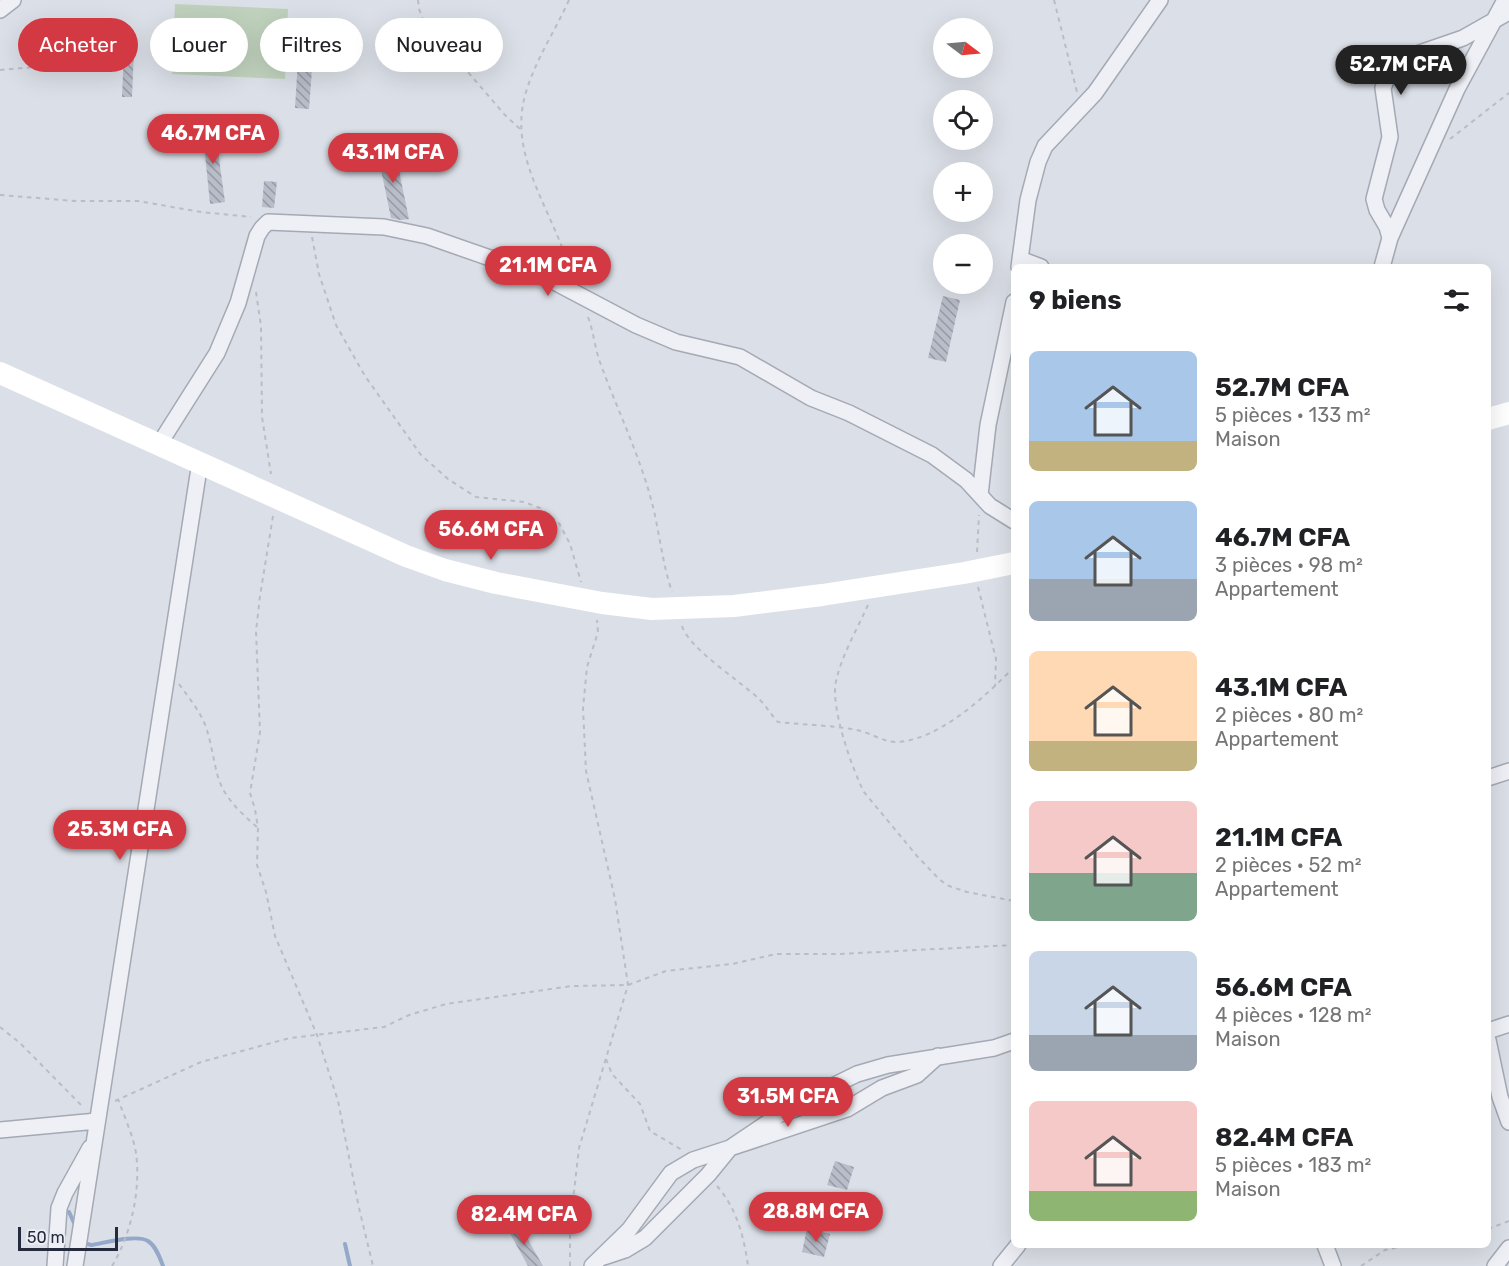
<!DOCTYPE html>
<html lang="fr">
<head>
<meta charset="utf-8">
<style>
	body { margin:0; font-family:Rubik,sans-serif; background:#f2f2f2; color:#202124; height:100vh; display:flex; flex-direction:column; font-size:22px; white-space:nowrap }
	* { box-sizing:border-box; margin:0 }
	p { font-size:20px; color:#757577 }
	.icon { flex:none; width:33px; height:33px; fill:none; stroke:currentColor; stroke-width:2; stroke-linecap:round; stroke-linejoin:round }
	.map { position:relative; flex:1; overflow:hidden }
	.drawer { position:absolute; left:1011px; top:264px; width:480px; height:984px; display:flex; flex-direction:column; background:#fff; border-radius:9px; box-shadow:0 6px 24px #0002 }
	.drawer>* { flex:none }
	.top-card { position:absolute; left:18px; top:18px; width:570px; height:54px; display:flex; gap:12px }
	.needle { width:39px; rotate:106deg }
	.buttons { position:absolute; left:933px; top:18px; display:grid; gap:12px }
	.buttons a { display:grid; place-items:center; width:60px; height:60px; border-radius:50%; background:#fff; box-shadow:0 6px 24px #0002; font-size:30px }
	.scale { position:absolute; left:18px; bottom:15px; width:100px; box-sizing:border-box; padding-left:6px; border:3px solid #252b3d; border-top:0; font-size:16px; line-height:21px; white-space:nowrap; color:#252b3d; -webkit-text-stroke:4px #ebeef4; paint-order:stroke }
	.price { position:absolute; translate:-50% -51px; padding:0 14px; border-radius:21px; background:#d33942; color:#fff; font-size:20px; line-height:39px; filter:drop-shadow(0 2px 3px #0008) }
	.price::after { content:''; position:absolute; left:50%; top:36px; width:18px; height:14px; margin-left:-9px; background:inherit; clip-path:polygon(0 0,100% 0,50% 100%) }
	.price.selected { background:#222; color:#fff }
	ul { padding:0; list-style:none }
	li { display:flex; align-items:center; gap:18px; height:150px; padding:0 18px }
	li span { display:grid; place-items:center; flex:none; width:168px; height:120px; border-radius:9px; color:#555 }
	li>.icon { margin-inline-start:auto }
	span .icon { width:72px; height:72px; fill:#fffc; stroke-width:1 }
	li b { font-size:26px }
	h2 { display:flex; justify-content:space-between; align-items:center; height:72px; padding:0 18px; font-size:26px }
	.chip { padding:0 21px; border-radius:27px; background:#fff; box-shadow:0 6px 24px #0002; font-size:21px; line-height:54px }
	.chip.selected { background:#d33942; color:#fff }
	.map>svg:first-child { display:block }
	.garden { fill:#bfd1bc }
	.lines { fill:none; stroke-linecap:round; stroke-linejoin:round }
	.stream { stroke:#94a9c9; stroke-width:4 }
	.building { fill:url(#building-back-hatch) }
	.street-casing { stroke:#a4a9b4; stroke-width:18 }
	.path { stroke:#babdc5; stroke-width:2; stroke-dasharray:4.5 4.5; stroke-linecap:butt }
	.street { stroke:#eef0f5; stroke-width:15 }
	.secondary { stroke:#fff; stroke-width:22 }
</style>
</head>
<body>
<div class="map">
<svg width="1509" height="1266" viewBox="0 0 1509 1266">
	<defs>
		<pattern id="building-back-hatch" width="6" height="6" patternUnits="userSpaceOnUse" patternTransform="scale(1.5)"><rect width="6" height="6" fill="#b9bdc9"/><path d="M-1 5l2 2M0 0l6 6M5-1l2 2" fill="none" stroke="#969aa4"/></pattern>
	</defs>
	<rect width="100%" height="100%" fill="#dbdfe7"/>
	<path class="garden" d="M175,4l113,5 -3,70 -113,-5z"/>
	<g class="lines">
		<path class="stream" d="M69,1212l6,13
			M84,1243l7,2c13,-2 46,-11 57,-4 8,5 12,17 15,25
			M345,1244l5,22"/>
	</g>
	<path class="building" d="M299,43l15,1 -5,65 -14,-1z
		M124,49h10l-2,48h-10z
		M214,123l11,79 -15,2 -8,-80z
		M394,147l15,72 -9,1 -9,-2 -14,-68z
		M264,181l13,1 -3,26 -12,-1z
		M943,296l17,4 -14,62 -18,-4z
		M835,1161l19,6 -7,23 -20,-5z
		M518,1222l25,44h-15l-21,-38z
		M807,1229l23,5 -6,23 -22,-5z"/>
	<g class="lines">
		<g class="street-casing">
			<path id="street" d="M0,10l13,-10
				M1390,238l-3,-11 -10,-17 -3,-11 16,-62 -7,-49 5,-12 14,-17 61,-21 46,-26
				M1020,259l21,8
				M1019,267l9,-67 10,-38 7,-16 50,-53 65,-93
				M1382,267l8,-29 67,-149 48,-89
				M160,443l57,-90 21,-50 19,-67 5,-8 6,-6 116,5 43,9 120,42 89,47 40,17 64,15 71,41 38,15 83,42 34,25 24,26 24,15
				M980,495l8,-70 26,-123
				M1488,778l21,-7
				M1488,1031l21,-7
				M1488,1040l12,57 9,25
				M0,1130l97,-9
				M1325,1245l8,21
				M604,1257l21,-7 20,-12 63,-63 22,-27 117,-39 35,-21 35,-13 21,-19
				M55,1266l4,-58 6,-15 25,-45
				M75,1266l125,-804
				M592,1266l37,-36 42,-57 22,-13 37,-12 64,-43 63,-31 31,-9 106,-17 20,-7
				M1001,1266l17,-21
				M1495,1266l14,-18"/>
		</g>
		<path class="path" d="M418,0l1,9 4,11 82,95 16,15
			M569,0c-14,31 -33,59 -43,92 -15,49 9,92 28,136 7,15 12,31 18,47
			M1054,0l23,92
			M0,70l106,-9
			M1450,139l59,-46
			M0,195l75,6h63l63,11 50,5
			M312,237l7,37 17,51 29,51 56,79 27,24 28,18 48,5 16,6 19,15 11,21 11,38
			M256,292l5,34 1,91 9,57
			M588,317c6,16 7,33 13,48 18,49 41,95 53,146 6,27 9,54 18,81
			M273,516l-13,80 -4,35 4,101 -10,61 5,16 3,19 -1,37 9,27 9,44 42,99 21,66 21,107 14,58
			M977,552l2,-37
			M978,587l18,72 -1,28
			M868,605c-11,24 -26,50 -32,76 -6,25 16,88 28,111l53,64 23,24 9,6 18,6 47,9
			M682,626c7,23 60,56 78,74 7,7 11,15 18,22 27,3 56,3 83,9 11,3 23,11 35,11 42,-1 90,-46 118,-75
			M179,684c10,14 21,27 27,43 5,15 7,31 11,46 5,23 23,39 41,55
			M0,1027l20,16 64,65
			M606,1059l6,15 28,30 10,27 32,19
			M115,1101l86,-39 89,-24 94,-11 25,-12 37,-11 126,-18 56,-1 38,-14 66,-7 44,-10h64l174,-9
			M717,1186c20,23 27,51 31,80
			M1488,1229l21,-8
			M112,1266c19,-31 29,-76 24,-113 -3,-18 -12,-37 -18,-54
			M570,1266v-40l9,-78 49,-163 -13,-86 -29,-128 -3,-63 4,-41 11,-35 -1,-12
			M1361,1266l24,-16 23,-5"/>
		<use href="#street" class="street"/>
		<path class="secondary" d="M0,373l406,183 39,14 51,13 106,20 50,6 82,-3 88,-11 142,-22 50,-10
			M1488,419l21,-6"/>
	</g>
</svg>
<div class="buttons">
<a><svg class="needle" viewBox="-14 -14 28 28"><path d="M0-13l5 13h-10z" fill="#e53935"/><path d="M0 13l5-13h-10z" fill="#757577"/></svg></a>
<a><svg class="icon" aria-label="locate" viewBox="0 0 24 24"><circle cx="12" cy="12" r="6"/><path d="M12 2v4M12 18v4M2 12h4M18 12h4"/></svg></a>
<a>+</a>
<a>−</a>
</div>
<div class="scale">50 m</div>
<b class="price selected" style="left:1401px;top:96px">52.7M CFA</b>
<b class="price" style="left:213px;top:165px">46.7M CFA</b>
<b class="price" style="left:393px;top:184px">43.1M CFA</b>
<b class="price" style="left:548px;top:297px">21.1M CFA</b>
<b class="price" style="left:491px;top:561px">56.6M CFA</b>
<b class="price" style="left:120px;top:861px">25.3M CFA</b>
<b class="price" style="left:788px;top:1128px">31.5M CFA</b>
<b class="price" style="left:816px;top:1243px">28.8M CFA</b>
<b class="price" style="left:524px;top:1246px">82.4M CFA</b>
<div class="top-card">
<a class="chip selected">Acheter</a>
<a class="chip">Louer</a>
<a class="chip">Filtres</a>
<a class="chip">Nouveau</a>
</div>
<section class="drawer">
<h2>9 biens<svg class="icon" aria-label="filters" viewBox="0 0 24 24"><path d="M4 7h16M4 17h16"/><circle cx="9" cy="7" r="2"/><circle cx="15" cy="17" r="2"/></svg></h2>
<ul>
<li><span style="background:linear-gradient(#a9c7e8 75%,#c2b280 0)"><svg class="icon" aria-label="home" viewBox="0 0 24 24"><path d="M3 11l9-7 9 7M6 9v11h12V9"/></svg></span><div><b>52.7M CFA</b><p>5 pièces · 133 m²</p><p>Maison</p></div></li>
<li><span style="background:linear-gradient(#a9c7e8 65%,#9aa5b1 0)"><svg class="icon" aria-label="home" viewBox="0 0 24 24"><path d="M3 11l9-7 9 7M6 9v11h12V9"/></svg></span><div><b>46.7M CFA</b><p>3 pièces · 98 m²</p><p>Appartement</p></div></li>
<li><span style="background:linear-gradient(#ffd9b3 75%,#c2b280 0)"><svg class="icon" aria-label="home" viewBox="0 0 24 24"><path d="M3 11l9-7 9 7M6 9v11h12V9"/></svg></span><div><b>43.1M CFA</b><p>2 pièces · 80 m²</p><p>Appartement</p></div></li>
<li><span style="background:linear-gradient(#f6c9c9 60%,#7fa58c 0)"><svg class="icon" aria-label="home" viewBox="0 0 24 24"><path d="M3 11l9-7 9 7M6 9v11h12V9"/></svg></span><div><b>21.1M CFA</b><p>2 pièces · 52 m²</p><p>Appartement</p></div></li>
<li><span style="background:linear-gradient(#c9d6e8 70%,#9aa5b1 0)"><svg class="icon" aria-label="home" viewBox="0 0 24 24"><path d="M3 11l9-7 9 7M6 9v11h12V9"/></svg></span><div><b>56.6M CFA</b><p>4 pièces · 128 m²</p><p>Maison</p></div></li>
<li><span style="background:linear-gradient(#f6c9c9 75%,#8fb573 0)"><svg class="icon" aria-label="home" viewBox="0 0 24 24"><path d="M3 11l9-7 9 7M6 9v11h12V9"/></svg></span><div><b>82.4M CFA</b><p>5 pièces · 183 m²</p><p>Maison</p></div></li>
</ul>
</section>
</div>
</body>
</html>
